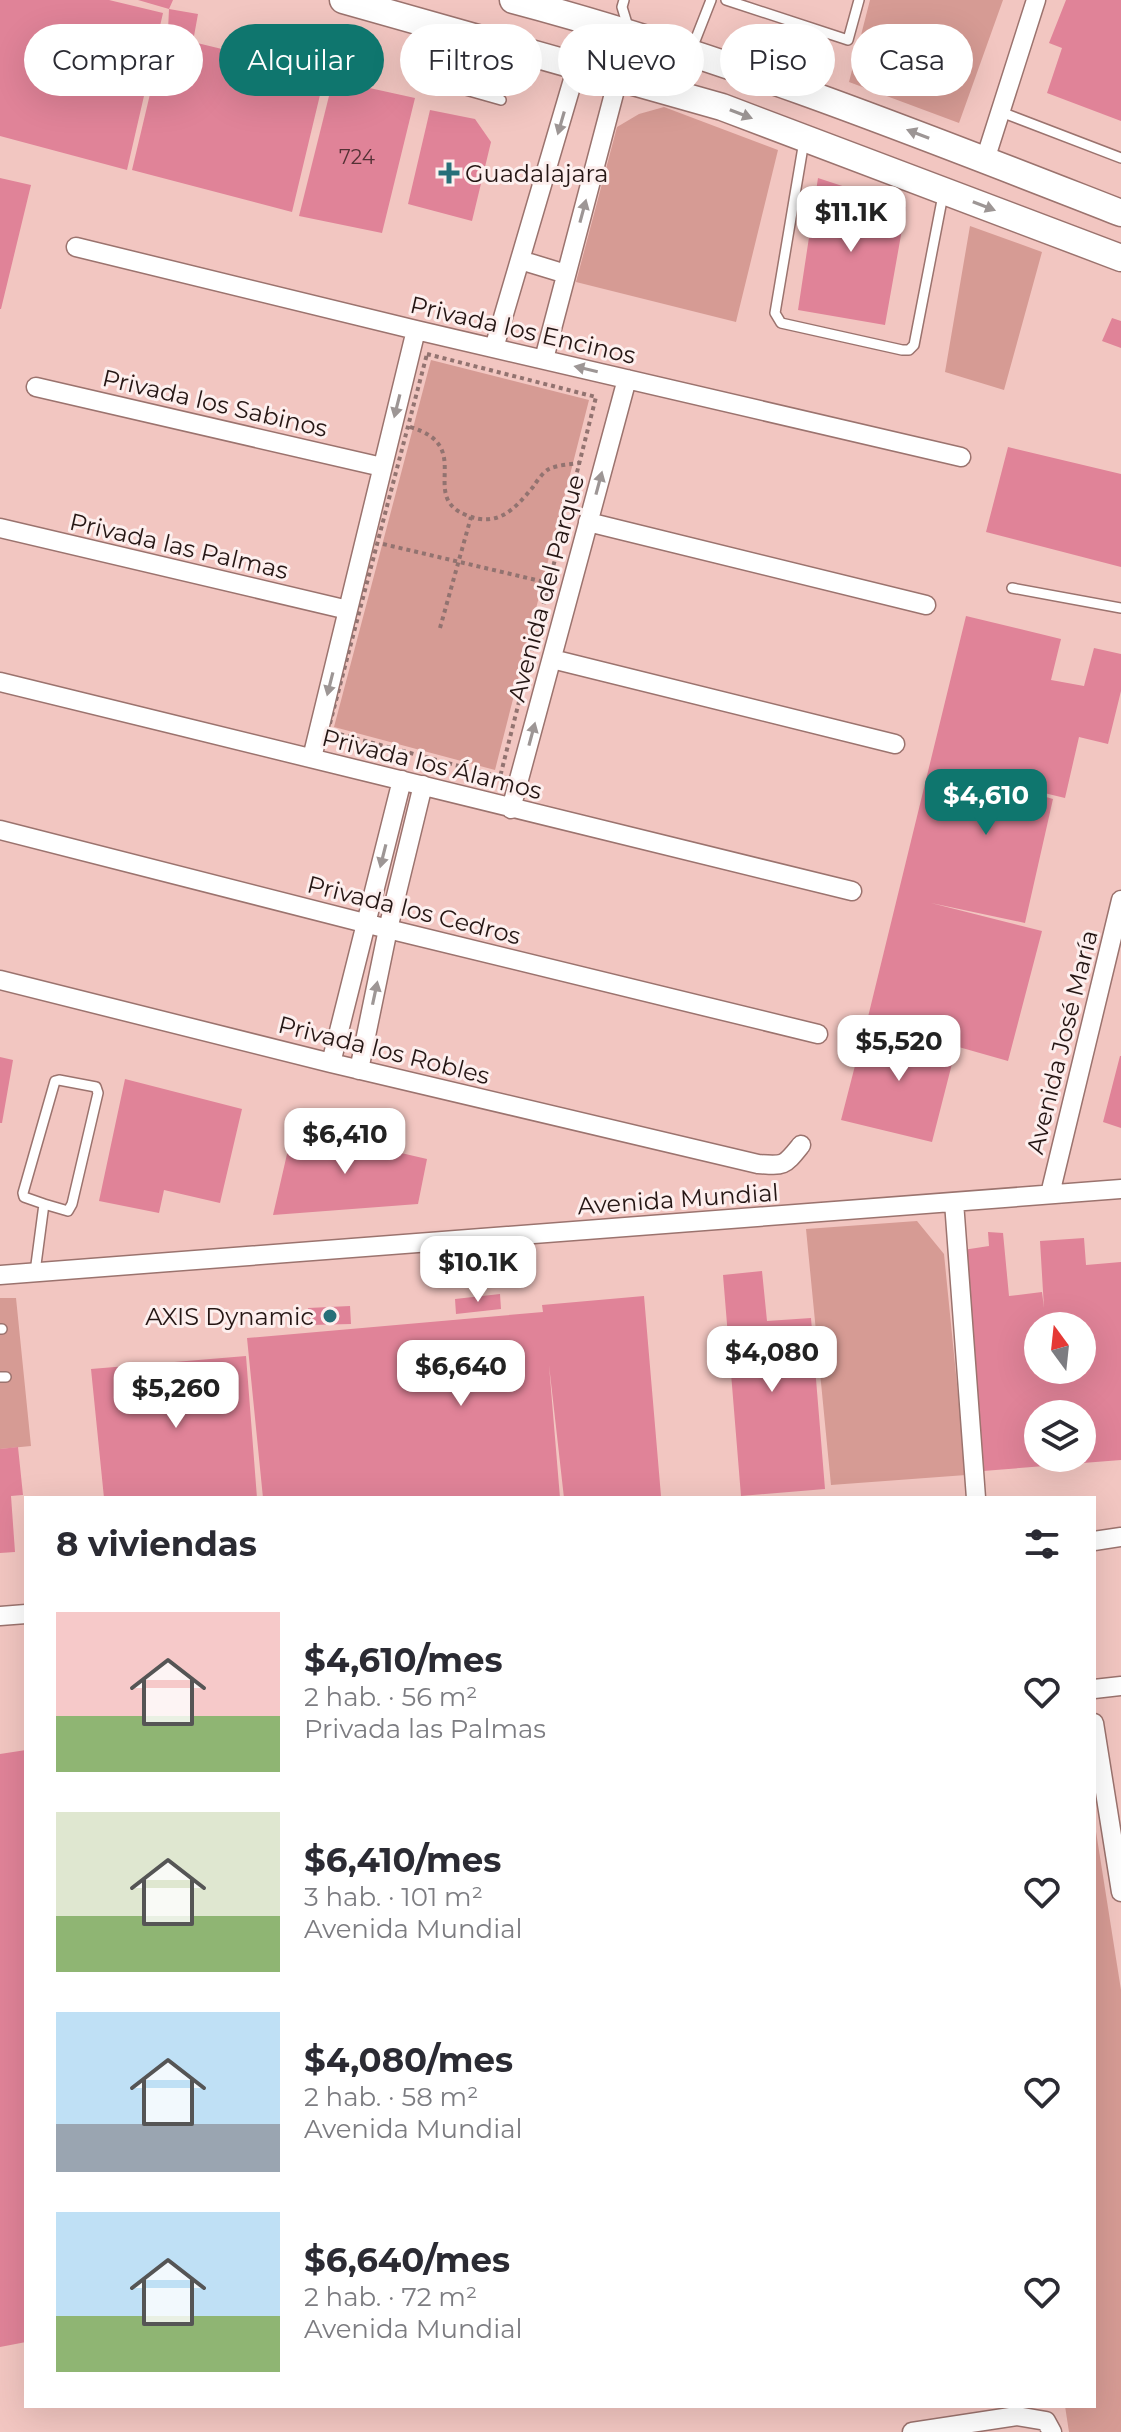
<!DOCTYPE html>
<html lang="es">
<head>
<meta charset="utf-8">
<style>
	body { margin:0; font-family:Montserrat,sans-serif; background:#f2f2f3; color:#2b2b33; height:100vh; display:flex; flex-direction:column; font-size:30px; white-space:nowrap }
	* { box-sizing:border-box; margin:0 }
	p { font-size:26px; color:#7c7c81 }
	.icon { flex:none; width:44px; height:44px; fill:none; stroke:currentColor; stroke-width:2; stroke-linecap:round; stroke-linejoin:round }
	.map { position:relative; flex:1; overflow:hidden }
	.side { position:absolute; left:24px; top:1496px; width:1072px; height:912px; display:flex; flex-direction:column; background:#fff; border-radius:0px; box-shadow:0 8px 32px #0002 }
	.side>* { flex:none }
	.banner { position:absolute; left:24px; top:24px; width:1074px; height:72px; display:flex; gap:16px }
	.needle { width:52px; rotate:345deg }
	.tools { position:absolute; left:1024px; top:1312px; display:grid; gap:16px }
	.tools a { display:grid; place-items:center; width:72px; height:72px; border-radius:50%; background:#fff; box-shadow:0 8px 32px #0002; font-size:40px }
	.price { position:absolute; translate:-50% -68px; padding:0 18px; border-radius:16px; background:#fff; color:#222; font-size:26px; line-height:52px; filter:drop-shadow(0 2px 4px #0008) }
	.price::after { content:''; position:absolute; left:50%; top:48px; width:24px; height:18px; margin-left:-12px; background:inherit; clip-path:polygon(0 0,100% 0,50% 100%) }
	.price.selected { background:#0f766e; color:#fff }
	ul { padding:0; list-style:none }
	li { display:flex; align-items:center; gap:24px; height:200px; padding:0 32px }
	li span { display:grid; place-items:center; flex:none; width:224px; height:160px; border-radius:0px; color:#555 }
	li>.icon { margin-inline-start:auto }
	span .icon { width:96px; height:96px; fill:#fffc; stroke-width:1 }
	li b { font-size:34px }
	h2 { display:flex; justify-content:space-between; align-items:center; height:96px; padding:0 32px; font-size:34px }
	.tag { padding:0 28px; border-radius:36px; background:#fff; box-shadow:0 8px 32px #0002; font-size:28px; line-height:72px }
	.tag.selected { background:#0f766e; color:#fff }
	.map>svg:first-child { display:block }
	.green { fill:#d69b94 }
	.building { fill:#e08398; fill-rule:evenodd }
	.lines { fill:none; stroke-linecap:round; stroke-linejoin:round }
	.lane-casing { stroke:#9b736e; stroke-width:12 }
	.street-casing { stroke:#9b736e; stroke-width:21 }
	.secondary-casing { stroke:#9b736e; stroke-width:29 }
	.path { stroke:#927370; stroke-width:4; stroke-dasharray:4 4; stroke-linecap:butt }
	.lane { stroke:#fff; stroke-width:9 }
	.street { stroke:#fff; stroke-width:18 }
	.secondary { stroke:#fff; stroke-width:26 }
	.oneway { fill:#9d9695 }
	.poi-dot { fill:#277079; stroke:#fdefee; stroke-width:3 }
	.labels { text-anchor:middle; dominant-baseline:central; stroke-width:6; stroke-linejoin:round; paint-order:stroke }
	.number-label { font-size:20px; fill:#543135 }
	.poi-label { font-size:24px; fill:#251614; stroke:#fdefee; text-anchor:start }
	.street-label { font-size:24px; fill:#251614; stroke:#fdefee }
</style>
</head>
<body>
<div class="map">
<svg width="1121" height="2432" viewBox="0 0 1121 2432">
	<rect width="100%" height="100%" fill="#f2c6c1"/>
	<path class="green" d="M870,0h133l-44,123 -110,-41z
		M664,107l114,43 -42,172 -160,-40 41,-155 22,-13z
		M970,226l72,26 -38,138 -59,-18z
		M431,360l158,40 -94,370 -161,-43z
		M917,1221l27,33 22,221 -135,10 -25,-256z
		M0,1298h16l15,148 -31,3z
		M1094,1819l27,171v442h-52l-4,-26h29z"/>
	<path class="building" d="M0,0h109l54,13 -36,157 -127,-34z
		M138,0h35l-4,9 29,5 -4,22 -26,-6 1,-21z
		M1066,0h55v121l-74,-28 15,-45 -13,-5z
		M164,35l161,39 -33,138 -160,-42z
		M333,80l82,18 -33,135 -83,-17z
		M430,110l45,9 16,23 -19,79 -64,-17z
		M0,178l31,7 -30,124h-1z
		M818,178l88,29 -21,118 -87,-15z
		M1112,318l9,3v27l-19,-7z
		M1008,447l113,27v93l-135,-35z
		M966,616l95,23 -10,41 33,6 10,-38 27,6v37l-13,53 -29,-7 -14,61 -92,-22 80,23 -28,124 -94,-20 111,28 -34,130 -141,-40z
		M866,1023l90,25 -24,94 -91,-22z
		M1120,1056h1v72l-18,-6z
		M0,1057l13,3 -11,63h-2z
		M125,1079l117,30 -22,94 -56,-13 -5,23 -60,-12z
		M293,1128l134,31 -9,45 -145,11z
		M988,1232l15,1 6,63 33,-4 2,16 -4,-67 44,-3 2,27 35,-3v198l-138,11 -20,-221 26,-4zM1038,1326h44v44h-44zM1038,1414h44v44h-44z
		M762,1271l5,50 44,-3 14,171 -84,7 -18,-221z
		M500,1294l1,15 -45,5 -1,-15z
		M644,1296l17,200 -97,2 -15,-133 11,133h-297l-16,-160 296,-26 -1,-7z
		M350,1306l1,18 -41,1 -2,-17z
		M246,1356l11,142h-153l-13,-129z
		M18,1447l5,48 -12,1 4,56 -15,1v-104z
		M26,1750v592l-26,5v-593z"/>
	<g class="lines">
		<g class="lane-casing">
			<path id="lane" d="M624,0l-2,7 7,23
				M726,0l122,40 11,-40
				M464,37l-10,44 1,6 46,13
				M691,51l20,-51
				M1001,112l120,46
				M804,141l-29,172 6,10 121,27h7l5,-5 29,-150
				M1012,588l109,20
				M35,1272l9,-68 24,7 4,-7 26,-111 -2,-6 -37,-7 -4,1 -32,112 1,4 20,7
				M0,1329h2
				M0,1377h6"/>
		</g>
		<g class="street-casing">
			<path id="street" d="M985,160l51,-160
				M76,247l340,83 545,127
				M520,260l46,14
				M494,348l83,-282 22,-42
				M544,359l86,-326
				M36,387l346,80
				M588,522l338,83
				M0,528l348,82
				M552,659l343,85
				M0,682c284,69 567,141 852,209
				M312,758l104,-428
				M511,809l116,-430
				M0,830l388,99 430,105
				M0,980l331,83 427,101c27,2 26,2 43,-19
				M331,1063l71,-283
				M359,1070l29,-141 35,-144
				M1050,1194l71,-294
				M954,1202l22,296
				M0,1275l1121,-86
				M1094,1541l27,-4
				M0,1616l26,-2
				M1094,1689l27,-3
				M1094,1723l27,169
				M912,2432l105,-16 29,5 6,11"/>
		</g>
		<g class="secondary-casing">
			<path id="secondary" d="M343,0l379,107 399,151
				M513,0c208,55 408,135 608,213"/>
		</g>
		<path class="path" d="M427,354l169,43 -96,380 -172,-46z
			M410,427c66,19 8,69 56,88 31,13 48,-5 67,-28 4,-6 10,-15 16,-18 8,-4 22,-5 31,-6
			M383,544l166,39
			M440,628l31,-111"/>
		<use href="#lane" class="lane"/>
		<use href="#street" class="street"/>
		<use href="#secondary" class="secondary"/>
	</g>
	<defs><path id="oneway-solid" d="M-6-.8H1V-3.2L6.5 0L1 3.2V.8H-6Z" transform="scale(2)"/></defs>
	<g class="oneway">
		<use href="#oneway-solid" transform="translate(741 114) rotate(21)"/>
		<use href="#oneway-solid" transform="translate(561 123) rotate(106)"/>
		<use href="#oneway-solid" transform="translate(918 134) rotate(-159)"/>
		<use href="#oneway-solid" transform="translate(984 206) rotate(21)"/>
		<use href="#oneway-solid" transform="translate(583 211) rotate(-75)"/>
		<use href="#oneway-solid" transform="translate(586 369) rotate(-167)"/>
		<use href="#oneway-solid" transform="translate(397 406) rotate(104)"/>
		<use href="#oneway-solid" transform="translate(599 483) rotate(-75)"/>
		<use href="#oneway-solid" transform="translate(330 684) rotate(104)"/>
		<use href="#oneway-solid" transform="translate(532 734) rotate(-75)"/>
		<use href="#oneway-solid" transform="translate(383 856) rotate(104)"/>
		<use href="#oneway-solid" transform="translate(375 993) rotate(-78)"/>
	</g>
	<g class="poi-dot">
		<path d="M445 161h8v8h8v8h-8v8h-8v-8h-8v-8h8z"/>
		<circle cx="330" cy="1316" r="8"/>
	</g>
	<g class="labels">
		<g class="number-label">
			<text x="357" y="157">724</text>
		</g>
		<g class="poi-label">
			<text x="465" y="173">Guadalajara</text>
			<text x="314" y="1316" text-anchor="end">AXIS Dynamic</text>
		</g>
		<g class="street-label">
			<text transform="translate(523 330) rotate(13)">Privada los Encinos</text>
			<text transform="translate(215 403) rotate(13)">Privada los Sabinos</text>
			<text transform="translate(179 546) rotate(13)">Privada las Palmas</text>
			<text transform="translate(546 588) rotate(-75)">Avenida del Parque</text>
			<text transform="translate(432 764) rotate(14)">Privada los Álamos</text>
			<text transform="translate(414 910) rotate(14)">Privada los Cedros</text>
			<text transform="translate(1062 1042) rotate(-76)">Avenida José María</text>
			<text transform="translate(384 1050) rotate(14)">Privada los Robles</text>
			<text transform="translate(678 1199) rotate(-4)">Avenida Mundial</text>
		</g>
	</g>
</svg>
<div class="tools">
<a><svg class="needle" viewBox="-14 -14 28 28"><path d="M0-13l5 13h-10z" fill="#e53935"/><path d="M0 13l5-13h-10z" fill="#7c7c81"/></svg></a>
<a><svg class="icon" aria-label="layers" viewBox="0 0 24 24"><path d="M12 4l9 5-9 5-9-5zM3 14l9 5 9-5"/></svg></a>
</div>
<b class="price" style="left:851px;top:254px">$11.1K</b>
<b class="price selected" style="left:986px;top:837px">$4,610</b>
<b class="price" style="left:899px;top:1083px">$5,520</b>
<b class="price" style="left:345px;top:1176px">$6,410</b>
<b class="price" style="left:478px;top:1304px">$10.1K</b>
<b class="price" style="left:772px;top:1394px">$4,080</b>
<b class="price" style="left:461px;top:1408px">$6,640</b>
<b class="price" style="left:176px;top:1430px">$5,260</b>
<div class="banner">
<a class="tag">Comprar</a>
<a class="tag selected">Alquilar</a>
<a class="tag">Filtros</a>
<a class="tag">Nuevo</a>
<a class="tag">Piso</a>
<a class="tag">Casa</a>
</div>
<section class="side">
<h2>8 viviendas<svg class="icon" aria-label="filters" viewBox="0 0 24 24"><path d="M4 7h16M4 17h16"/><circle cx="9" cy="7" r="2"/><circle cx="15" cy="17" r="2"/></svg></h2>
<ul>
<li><span style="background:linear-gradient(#f6c9c9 65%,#8fb573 0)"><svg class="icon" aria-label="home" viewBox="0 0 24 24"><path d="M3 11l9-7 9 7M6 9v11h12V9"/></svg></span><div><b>$4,610/mes</b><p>2 hab. · 56 m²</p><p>Privada las Palmas</p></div><svg class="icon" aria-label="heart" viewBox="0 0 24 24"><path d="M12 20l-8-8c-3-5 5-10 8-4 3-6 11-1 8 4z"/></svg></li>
<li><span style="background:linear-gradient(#dfe7d0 65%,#8fb573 0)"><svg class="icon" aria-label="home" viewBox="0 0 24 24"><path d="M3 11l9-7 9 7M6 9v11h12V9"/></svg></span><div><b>$6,410/mes</b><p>3 hab. · 101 m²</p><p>Avenida Mundial</p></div><svg class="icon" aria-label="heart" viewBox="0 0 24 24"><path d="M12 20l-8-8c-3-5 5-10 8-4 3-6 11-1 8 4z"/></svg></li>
<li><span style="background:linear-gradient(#bfe0f5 70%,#9aa5b1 0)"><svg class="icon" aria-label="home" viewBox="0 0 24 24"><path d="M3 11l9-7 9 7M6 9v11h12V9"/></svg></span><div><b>$4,080/mes</b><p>2 hab. · 58 m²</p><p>Avenida Mundial</p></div><svg class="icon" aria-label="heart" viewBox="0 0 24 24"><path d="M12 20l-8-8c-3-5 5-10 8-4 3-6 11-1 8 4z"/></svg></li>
<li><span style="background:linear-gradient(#bfe0f5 65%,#8fb573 0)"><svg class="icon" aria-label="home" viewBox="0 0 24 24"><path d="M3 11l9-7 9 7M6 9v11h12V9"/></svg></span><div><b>$6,640/mes</b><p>2 hab. · 72 m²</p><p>Avenida Mundial</p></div><svg class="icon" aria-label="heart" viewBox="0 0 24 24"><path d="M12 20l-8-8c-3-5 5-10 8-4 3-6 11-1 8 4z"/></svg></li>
</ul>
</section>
</div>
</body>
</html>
